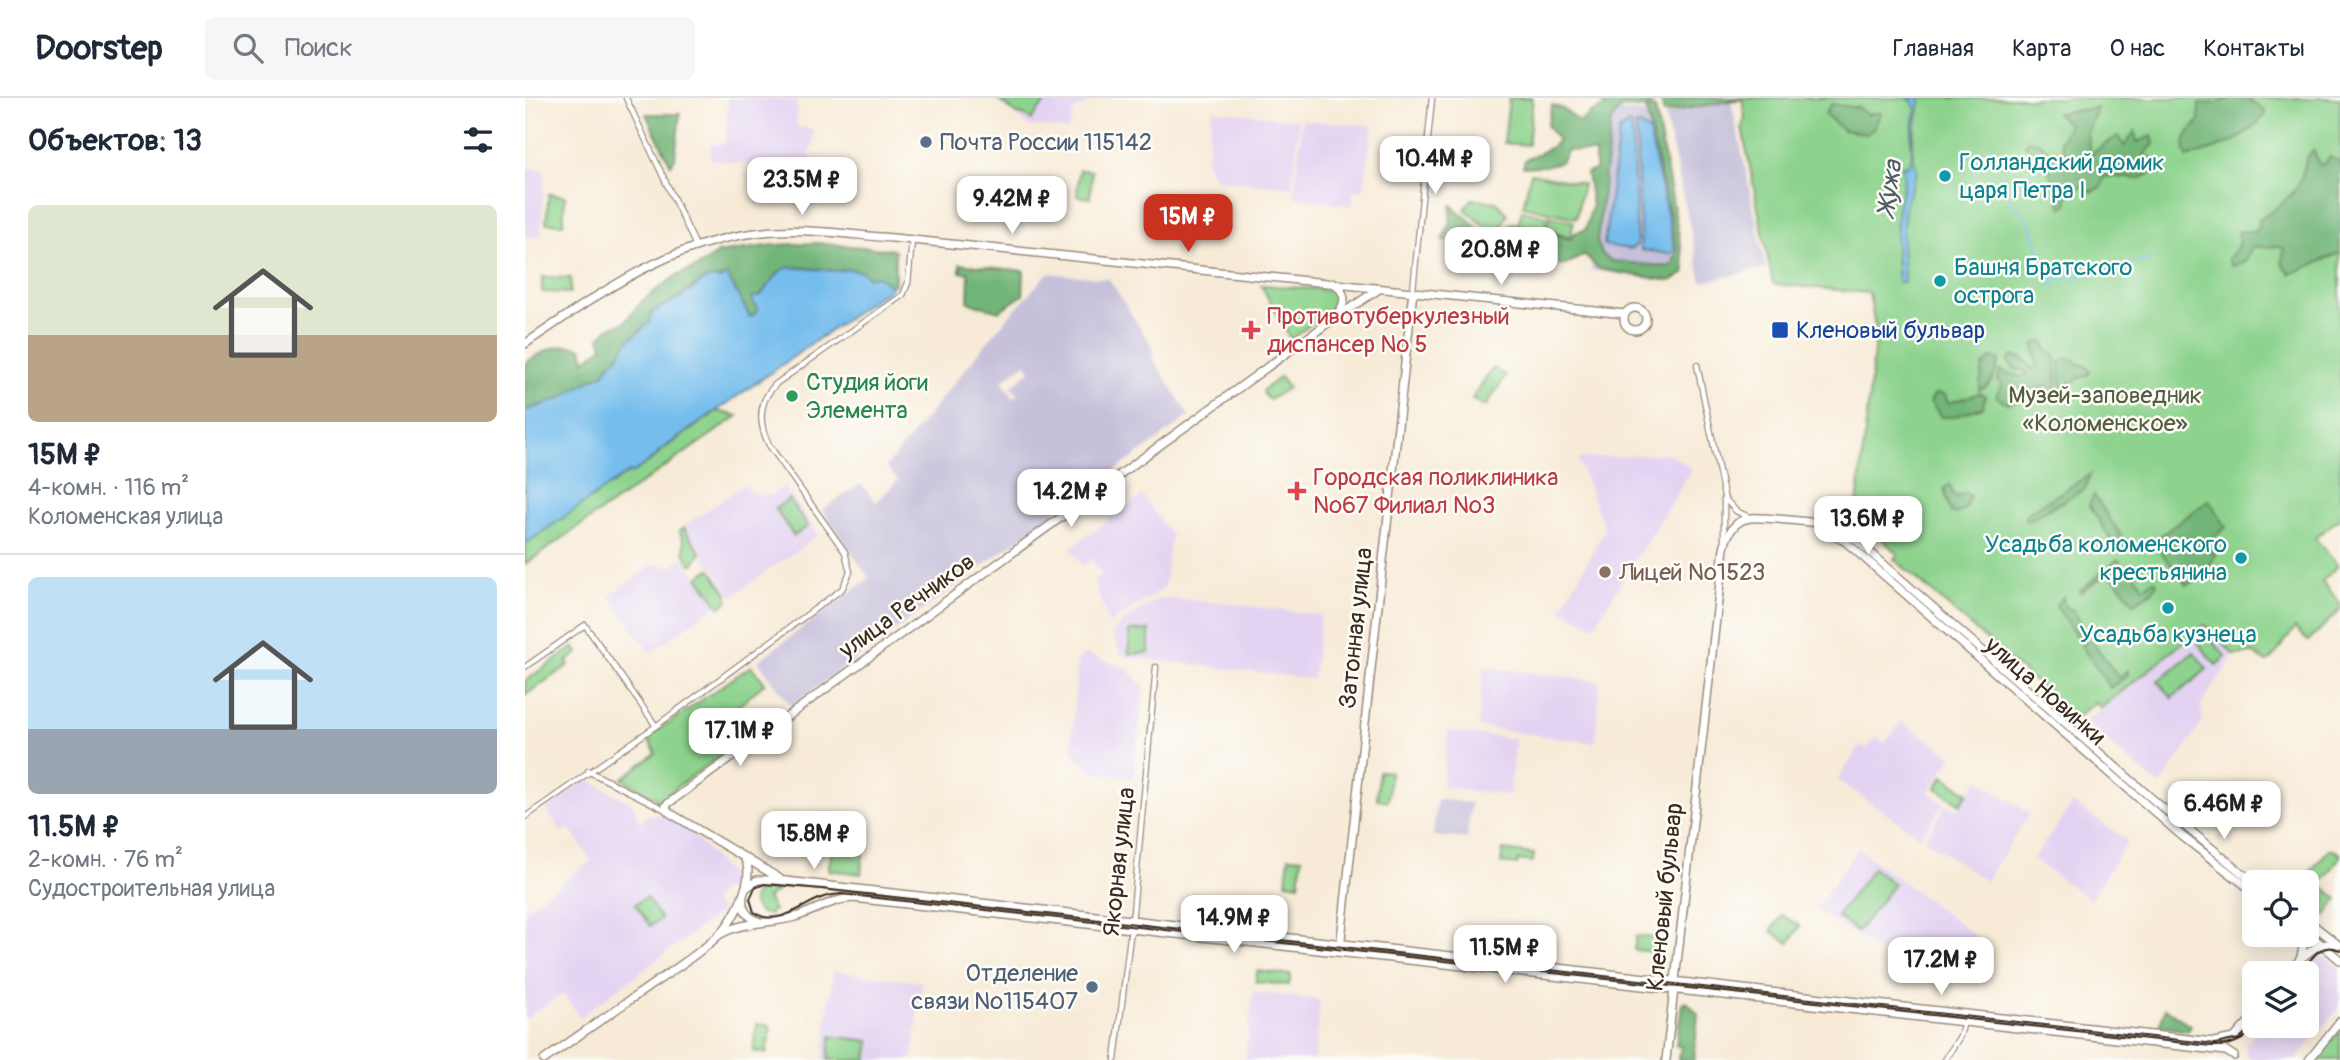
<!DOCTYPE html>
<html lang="ru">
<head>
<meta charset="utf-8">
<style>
	body { margin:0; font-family:Pangolin,sans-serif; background:#f6f6f7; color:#1f2937; height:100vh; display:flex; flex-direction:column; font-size:26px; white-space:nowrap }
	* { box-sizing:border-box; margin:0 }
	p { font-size:23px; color:#747a83 }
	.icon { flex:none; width:38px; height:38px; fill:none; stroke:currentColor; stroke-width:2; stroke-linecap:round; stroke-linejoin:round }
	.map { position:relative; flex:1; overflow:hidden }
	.drawer { display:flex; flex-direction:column; background:#fff; width:525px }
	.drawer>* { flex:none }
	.tools { position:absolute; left:1717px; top:772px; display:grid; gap:14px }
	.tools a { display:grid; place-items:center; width:77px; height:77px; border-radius:10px; background:#fff; box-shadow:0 4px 18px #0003; font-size:35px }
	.price { position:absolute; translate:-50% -60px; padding:0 16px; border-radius:14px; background:#fff; color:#222; font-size:23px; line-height:46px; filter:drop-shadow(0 2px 4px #0008) }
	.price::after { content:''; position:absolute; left:50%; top:42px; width:21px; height:16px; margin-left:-10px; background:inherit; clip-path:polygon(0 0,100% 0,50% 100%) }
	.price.active { background:#c8321e; color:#fff }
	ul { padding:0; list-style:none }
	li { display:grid; align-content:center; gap:14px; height:371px; padding:0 28px }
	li+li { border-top:2px solid #e0e1e3 }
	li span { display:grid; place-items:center; height:217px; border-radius:10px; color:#555 }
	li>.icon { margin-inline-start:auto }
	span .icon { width:126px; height:126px; fill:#fffc; stroke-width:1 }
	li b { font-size:30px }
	h2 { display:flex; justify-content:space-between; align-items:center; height:84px; padding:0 28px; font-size:30px }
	header { display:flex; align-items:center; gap:42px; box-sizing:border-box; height:98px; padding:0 35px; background:#fff; border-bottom:2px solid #e0e1e3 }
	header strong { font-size:33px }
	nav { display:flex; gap:38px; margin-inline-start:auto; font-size:24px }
	.search { width:490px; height:63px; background:#f6f6f7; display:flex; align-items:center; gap:18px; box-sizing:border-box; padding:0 24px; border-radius:10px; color:#747a83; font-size:26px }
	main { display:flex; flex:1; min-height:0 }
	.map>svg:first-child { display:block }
	.built { fill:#e3d3f2 }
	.industrial { fill:#c6c0da; fill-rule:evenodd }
	.green { fill:#8dd38d; stroke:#647e56; stroke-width:2 }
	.forest { fill:#72b578; stroke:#56704b; stroke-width:2 }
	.water { fill:#75bded; stroke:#587486; stroke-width:2 }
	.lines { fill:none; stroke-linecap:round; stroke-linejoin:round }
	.stream { stroke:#75bded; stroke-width:2 }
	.street-casing { stroke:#998a7b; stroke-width:7 }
	.secondary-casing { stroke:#998a7b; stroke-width:10 }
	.primary-casing { stroke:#998a7b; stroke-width:10 }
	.street { stroke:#fff; stroke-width:4.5 }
	.secondary { stroke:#fff; stroke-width:7 }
	.primary { stroke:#fff; stroke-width:7 }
	.tram { stroke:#3b2a1e; stroke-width:2 }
	.service-dot { fill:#5c6f8a; stroke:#fdfcf7; stroke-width:2.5 }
	.culture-dot { fill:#0f9aa8; stroke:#fdfcf7; stroke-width:2.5 }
	.health-dot { fill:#e0444e; stroke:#fdfcf7; stroke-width:2.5 }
	.transit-dot { fill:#1a4fb4; stroke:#fdfcf7; stroke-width:2.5 }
	.leisure-dot { fill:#2e9e5b; stroke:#fdfcf7; stroke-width:2.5 }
	.education-dot { fill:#8d6e63; stroke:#fdfcf7; stroke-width:2.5 }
	.labels { text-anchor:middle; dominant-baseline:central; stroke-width:5; stroke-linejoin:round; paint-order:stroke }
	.service-label { font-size:24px; fill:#4e5e75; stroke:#fdfcf7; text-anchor:start }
	.culture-label { font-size:24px; fill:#0d838f; stroke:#fdfcf7; text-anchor:start }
	.health-label { font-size:24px; fill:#be3a42; stroke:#fdfcf7; text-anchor:start }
	.transit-label { font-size:24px; fill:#164399; stroke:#fdfcf7; text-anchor:start }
	.leisure-label { font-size:24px; fill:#27864d; stroke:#fdfcf7; text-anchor:start }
	.park-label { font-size:24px; fill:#545d3f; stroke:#fdfcf7 }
	.education-label { font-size:24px; fill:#785e54; stroke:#fdfcf7; text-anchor:start }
	.street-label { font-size:24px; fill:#3b2a1e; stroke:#fdfcf7 }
	.water-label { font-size:26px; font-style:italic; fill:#4f5d66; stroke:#fdfcf7 }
</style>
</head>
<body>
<header>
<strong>Doorstep</strong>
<div class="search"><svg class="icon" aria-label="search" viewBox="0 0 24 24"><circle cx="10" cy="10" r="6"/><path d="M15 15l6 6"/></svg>Поиск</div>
<nav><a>Главная</a><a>Карта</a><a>О нас</a><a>Контакты</a></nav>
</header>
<main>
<section class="drawer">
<h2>Объектов: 13<svg class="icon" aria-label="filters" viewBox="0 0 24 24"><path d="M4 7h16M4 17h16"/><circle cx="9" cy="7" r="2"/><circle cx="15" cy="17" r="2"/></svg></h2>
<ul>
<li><span style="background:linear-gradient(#dfe7d0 60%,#b9a48a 0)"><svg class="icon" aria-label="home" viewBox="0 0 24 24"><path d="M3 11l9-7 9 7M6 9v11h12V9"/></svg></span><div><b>15M ₽</b><p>4-комн. · 116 m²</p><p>Коломенская улица</p></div></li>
<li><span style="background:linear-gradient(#bfe0f5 70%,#9aa5b1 0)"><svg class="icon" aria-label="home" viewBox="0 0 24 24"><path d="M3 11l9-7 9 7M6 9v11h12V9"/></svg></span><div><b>11.5M ₽</b><p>2-комн. · 76 m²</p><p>Судостроительная улица</p></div></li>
</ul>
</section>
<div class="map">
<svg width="1815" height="962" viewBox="0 0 1815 962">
	<rect width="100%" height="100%" fill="#fdfcf7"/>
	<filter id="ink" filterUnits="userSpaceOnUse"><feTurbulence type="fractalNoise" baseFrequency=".0143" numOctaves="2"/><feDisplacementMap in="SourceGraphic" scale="14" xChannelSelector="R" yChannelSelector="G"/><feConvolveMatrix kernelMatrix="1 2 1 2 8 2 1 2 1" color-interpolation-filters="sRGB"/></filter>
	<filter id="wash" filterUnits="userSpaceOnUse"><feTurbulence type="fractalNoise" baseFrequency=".00686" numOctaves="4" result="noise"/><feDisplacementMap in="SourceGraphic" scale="28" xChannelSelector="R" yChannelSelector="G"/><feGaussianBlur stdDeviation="1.57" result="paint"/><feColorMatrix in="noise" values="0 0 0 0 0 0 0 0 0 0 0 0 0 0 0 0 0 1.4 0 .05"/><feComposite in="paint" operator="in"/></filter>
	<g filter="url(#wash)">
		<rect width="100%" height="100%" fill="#f7ebd8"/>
		<path class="built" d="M203,0h40l29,3v26l17,2 -1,14 -8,30 -95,-14 1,-15h14z
			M468,0h96l-5,9 -10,2 -6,21 -40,-5z
			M687,12l87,10 -7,67 -75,-7 -11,-17z
			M777,22l71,6 -10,65 -10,-1 -1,16 -58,-9z
			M0,70l20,1 -4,68 -16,-1z
			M1144,355l23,16 -98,157 -33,-17 44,-79 -27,-71z
			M220,386l5,7 13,5 9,-1 13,-9 34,49 -87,61 -49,-69z
			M617,397l29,40 -7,53 -55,36 -15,-43 8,-7 -11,-15 -8,7 -13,-18z
			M158,459l34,48 -67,48 -41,-57 45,-32 16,3z
			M635,500l66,5 95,12 -8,64 -191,-23 -10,-22 11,-13z
			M1681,527l28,30 -33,50 2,17 -43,64 -76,-64z
			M560,556l41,14 18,19 -11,90 -41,-5v-4h-6l-1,-6 -7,-2 -7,-15 7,-86z
			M958,569l117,14 -5,62 -117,-16z
			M1376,623l52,35 -24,36 15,11 -23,34 -84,-57 23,-34 7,3 8,-12 10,6z
			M923,633l68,8 -7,56 -67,-8z
			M62,681l46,25 7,18 10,-9 4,3 4,-3 35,21 42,48 -23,17 9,13 -141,105 -17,-23 -38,25v-110l67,-48 -23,-33 -7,4 -16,-23z
			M1453,681l52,35 -44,67 -62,-42 23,-35 10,6z
			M1548,705l55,38 -38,59 -57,-41z
			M1333,751l118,87 -37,51 -34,-20 -90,-58z
			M1802,859l13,10v40l-45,53h-44l-5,-6 -1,-9 16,-19h46l-2,-53 11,-14z
			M308,873l89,11 -9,74 -4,4h-86z
			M728,894l67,8 -6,60h-69z"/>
		<path class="industrial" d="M1206,3l35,167 -64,14 -37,-167z
			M1089,11l40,6 29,153 -14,10 -13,2 -65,-10z
			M523,175l61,6 46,72 -4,4 38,61 -45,34 -111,79 -242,177 -33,-45 111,-83 -47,-68 39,-26 15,18 22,-22 -12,-13 121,-149zM500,265l6,7 -20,17 7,8 -5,3 -11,-17z
			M912,701l34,4 -4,36 -34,-3z"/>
		<path class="green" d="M471,0h48l3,2 -16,20 -7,-5 -7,-1z
			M984,0h24l-5,47 -24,-2z
			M1217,0h165l5,2 9,-2h419v420l-25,20 23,28 -16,15 18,22v7l-32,31 -13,-13 -23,31 -5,3 -14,-9 -19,2 -29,-30 -104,83 -6,-6 -19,16 -182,-159 4,-5 -42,-39 20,-183 -7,-39 -96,-9 -31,-157 3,-10z
			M554,72l13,1 -2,27 -13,-2z
			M1006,75l52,11 -7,34 -53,-12z
			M24,96l16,2 -2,28 -17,-1z
			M947,101l24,3 12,12 -8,15 -7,4 -28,-24z
			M997,112l25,6 -3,14 -26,-6z
			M1025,118l24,6 -4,15 -24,-6z
			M17,179l29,1 -1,15 -28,-1z
			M736,187l69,5 5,3 2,6 -2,6 -44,35z
			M968,270l13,8 -21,31 -13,-8z
			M755,279l8,11 -19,12 -6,-7v-3z
			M192,313l21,5 -213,148v-20l104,-72 2,1 27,-18v-2z
			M264,401l19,27 -14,10 -19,-27z
			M159,430l17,25 -9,12 -7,-10 -1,-14 -5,-10z
			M185,471l18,26 -1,7 -7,5 -22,-30z
			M624,532v23l-20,1v-23z
			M1683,537l18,22 -10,8 -18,-22z
			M49,549l4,6 -11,8 2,4 -44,30v-14z
			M1669,554l13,17 -35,29 -14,-17z
			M226,568l14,17 -30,26 16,24 -92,67 -37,-21 34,-26 -9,-15z
			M854,673l11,1 -2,29 -11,-2z
			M1418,678l25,17 -8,11 -24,-16z
			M341,723l-5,53 -33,-4 7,-34z
			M1804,751l11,4v5l-20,27 18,14 -12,16 -8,-6 8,-10 -5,-3 -7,10 -7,-4v-20h-5z
			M978,752l31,4 -1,8 -15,-2 -1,5 -16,-2z
			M764,759l13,1 -3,26 -13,-2z
			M1348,770l21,16 -37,48 -20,-16z
			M238,789h9v3l5,1 -10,7 7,12 -4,2v3l-10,-2 -7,-8 1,-11z
			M121,799l15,22 -11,7 -15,-22z
			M1257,817l18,11 -11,17 -18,-12z
			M1111,838l21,2 -1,14 -22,-2z
			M732,873l34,4 -2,10 -33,-3z
			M232,926l14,2 -5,27 -13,-2z
			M1815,932v30h-25z
			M306,938l39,5 -3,19h-39z"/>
		<path class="forest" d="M1073,0h59l-9,10 -27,-1 -10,15 -14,119 5,13 10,7 57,6 5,-5 3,-13 -31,-140 9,-1 30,160 -1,6 -14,7 -71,-12 -15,-14 -19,10 -26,-4 -18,4 -16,-17 -12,-3 -1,-7 21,-15 58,16 3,-6 11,-3 7,-24 -5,-33 8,-3v-17l-27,-3 -7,12 -15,4 -23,1 2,-7 27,-13 6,-7 -11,-14 5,-21 11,4 17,13 12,-10 13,-5z
			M1145,0h70l1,1 -77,14 -3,-12z
			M1707,0h14l20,14c-17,28 -49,37 -79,45 -7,-20 0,-22 12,-36v-17l19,-1z
			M1306,6l28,4 9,7 3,-2h10l-7,14 -7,7 -24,-4 -18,-16z
			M1572,10l-10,25 3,21 28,-18 6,10 11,-15 2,11 15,-6 2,8 -9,10 7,6 -2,14 -12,5 -33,-3 -4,11 -10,5 -11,-6 -13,11v7l-5,4 -13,-38 -24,-26 3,-4 12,3 14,13 11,-3 -5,-12 9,-16 -13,-12z
			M121,16h34l-5,44 -4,7z
			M1788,52l6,14 5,1 6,-9 8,5 2,4v88l-49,21 -9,-11 2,-14c-11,-6 -20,1 -31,-3l-7,15 -14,5 -4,-7c9,-10 13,-15 10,-28l18,1 3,-12c16,-11 32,-21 41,-39 5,-10 4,-23 13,-31z
			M926,107l25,21 -8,8 -9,-1 -15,9 -2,-2 8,-16z
			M292,145l78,7v34l-4,2 -9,-7 -14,-2 -19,-8 -12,2 -39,-4 -18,4 -20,25 -1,15 -9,6 -23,-42c-8,6 -18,2 -26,7 -15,10 -26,20 -44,26l-8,15 -22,19 -10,16 -8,7 -6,10 -9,3 -33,20 -36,13v-48c18,-12 35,-22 57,-15l3,12 18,-13 -3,-10 8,-9 16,-5 18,-22 34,-25 22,-9 20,-14 56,-8z
			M435,166l64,7 -1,24 -24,16 -31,-9 1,-29 -9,-1z
			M1513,244l7,1 2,8 9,5 1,33 -2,2 -8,-6 -12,6 -3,7 -26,5 -9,-6v-4l5,-7 -4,-6 2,-10 22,7 4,-2 -1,-4 -10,-2 -7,-8 4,-5 10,2 11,11 4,-4 -3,-20z
			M1466,260l8,1c-3,14 -6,27 -20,31l4,-24z
			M1543,260l8,2 2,4 6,1 6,6 -1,3 -28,13 -1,-24z
			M1455,295l5,3 -2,11 -30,10h-12l-11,-16 5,-7 10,1 3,8z
			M1565,377l-5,14 -58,32 -2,-4 2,-4z
			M1424,387l6,12 11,-4 4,3 -5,13 -8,5 -6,-1 -7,-24z
			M1569,397l32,48 -9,6 -28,-44z
			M1684,402l17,27 -20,17 9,11c-7,15 -14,25 -29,30l-33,-44z
			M1593,461l6,9 5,-1 15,20 10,-7 3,3 -5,9 -18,11 -25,-31 -29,21 -1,-2z
			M1538,499l2,10 7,2 12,17 -7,5 5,8 -3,2 -23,-36z
			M1566,542l28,37 9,-7v5l-18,13 -29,-43z
			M1162,904l11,12 -4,46h-15l2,-14h-5l6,-42z
			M1640,910l26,18 -3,5 -29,-5z"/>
		<path class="water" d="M1382,0h14l-8,40 -1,12 5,21 -12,34 -3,39 2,38h-6c-2,-23 -3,-50 0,-72 2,-16 9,-28 4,-44l7,-1 3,-8 -1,-19 5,-28 -4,-9z
			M1103,26l4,2 5,119 -7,4 -26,-4 15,-114z
			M1111,27h4l9,6 26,119 -5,4 -29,-4z
			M263,169l49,4 12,-2 14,3 5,5 9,-1 14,10 -3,6c-7,1 -26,16 -34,22l-196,138 1,2 -28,20 -2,-2 -104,72v-133l36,-13 33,-20 9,-3 6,-10 8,-7 10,-16 22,-19 2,-10 40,-22 11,-10 10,-3 9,1 6,-4 23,42 8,-6 -7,-14 9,-1 20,-25z"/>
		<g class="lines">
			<path class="stream" d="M1488,95l20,-24
				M1483,101l20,19 26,71
				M1527,183l67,-12 30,-10"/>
		</g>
	</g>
	<g filter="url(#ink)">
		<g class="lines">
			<g class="street-casing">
				<path id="street" d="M101,0l70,148
					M888,192l19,-192
					M1172,267l27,131v44
					M1201,402l10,11 13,6
					M0,569l60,-42 71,101
					M63,673l78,39
					M0,719l131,-91 186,-137 8,-17 -5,-20 -76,-107c-11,-22 -11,-44 8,-62l126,-88 5,-12 4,-43
					M590,962l18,-148 23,-245
					M1420,962l15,-24 4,-14"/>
			</g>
			<g class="secondary-casing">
				<path id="secondary" d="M809,185c12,10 13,19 3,31
					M1099 221a11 11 0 1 1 22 0a11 11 0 1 1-22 0Z
					M0,246c80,-54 150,-107 250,-113 39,-2 79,4 118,7l732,76
					M1298,430l23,14 336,294 72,56
					M254,780l-109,-65 -3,-3 -1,-5 666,-485 47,-31
					M220,791l12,-9h20l1437,162 20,-4 20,-22
					M218,799c-2,13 6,21 17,25
					M1782,822l29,23
					M1782,834l33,28
					M194,837c24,-14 50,-11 76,-18 20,-6 37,-18 58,-19l1282,143 91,10 8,5
					M815,850l73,-657
					M1776,859l3,-15 -2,-8
					M1764,875l11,-14 20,-15 19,1
					M19,962c35,-25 70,-49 106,-74 23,-16 48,-31 69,-51 15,-14 38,-58 25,-77
					M1141,962l58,-512c3,-14 11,-29 27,-30 9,-1 67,4 76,7 10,3 20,9 29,15l301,263 97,80"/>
			</g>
			<g class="primary-casing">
				<path id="primary" d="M1784,962l31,-39"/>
			</g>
			<use href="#street" class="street"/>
			<use href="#secondary" class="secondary"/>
			<use href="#primary" class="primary"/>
			<path class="tram" d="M1775,875c12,-14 19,-32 40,-23
				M1729,928l-15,13 -24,5 -1393,-155 -58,-5 -9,4 -5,11 4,13c23,17 48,-8 70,-15 5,-2 11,-2 17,-3l1370,152c20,1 34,-6 47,-20"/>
		</g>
	</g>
	<g class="service-dot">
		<circle cx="401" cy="44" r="7"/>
		<circle cx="567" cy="889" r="7"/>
	</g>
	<g class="culture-dot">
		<circle cx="1420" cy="78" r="7"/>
		<circle cx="1415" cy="183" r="7"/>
		<circle cx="1716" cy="460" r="7"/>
		<circle cx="1643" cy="510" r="7"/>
	</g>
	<g class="health-dot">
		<path d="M722.5 221.5h7v7h7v7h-7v7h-7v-7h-7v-7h7z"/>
		<path d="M768.5 382.5h7v7h7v7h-7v7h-7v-7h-7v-7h7z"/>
	</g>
	<rect class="transit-dot" x="1246" y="223" width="18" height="18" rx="3.5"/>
	<circle class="leisure-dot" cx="267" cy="298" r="7"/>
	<circle class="education-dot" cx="1080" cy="474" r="7"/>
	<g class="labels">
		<g class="service-label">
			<text x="415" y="44">Почта России 115142</text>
			<text x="553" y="875" text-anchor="end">Отделение<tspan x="553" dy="28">связи №115407</tspan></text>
		</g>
		<g class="culture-label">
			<text x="1434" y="64">Голландский домик<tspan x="1434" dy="28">царя Петра I</tspan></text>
			<text x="1429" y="169">Башня Братского<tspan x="1429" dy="28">острога</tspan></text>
			<text x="1702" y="446" text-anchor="end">Усадьба коломенского<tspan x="1702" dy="28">крестьянина</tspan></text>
			<text x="1643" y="536" text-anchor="middle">Усадьба кузнеца</text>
		</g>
		<g class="health-label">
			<text x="742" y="218">Противотуберкулезный<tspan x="742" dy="28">диспансер № 5</tspan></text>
			<text x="788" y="379">Городская поликлиника<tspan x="788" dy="28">№67 Филиал №3</tspan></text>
		</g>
		<g class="transit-label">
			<text x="1271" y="232">Кленовый бульвар</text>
		</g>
		<g class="leisure-label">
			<text x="281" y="284">Студия йоги<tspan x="281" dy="28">Элемента</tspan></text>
		</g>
		<g class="park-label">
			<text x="1580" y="297">Музей-заповедник<tspan x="1580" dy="28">«Коломенское»</tspan></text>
		</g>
		<g class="education-label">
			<text x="1094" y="474">Лицей №1523</text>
		</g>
		<g class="street-label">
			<text transform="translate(382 508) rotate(-36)">улица Речников</text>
			<text transform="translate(831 530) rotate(-84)">Затонная улица</text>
			<text transform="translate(1520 593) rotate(41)">улица Новинки</text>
			<text transform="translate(594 764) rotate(-84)">Якорная улица</text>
			<text transform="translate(1140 799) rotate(-84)">Кленовый бульвар</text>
		</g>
		<g class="water-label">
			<text transform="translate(1365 90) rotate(-82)">Жужа</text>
		</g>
	</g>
</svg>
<div class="tools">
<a><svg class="icon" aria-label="locate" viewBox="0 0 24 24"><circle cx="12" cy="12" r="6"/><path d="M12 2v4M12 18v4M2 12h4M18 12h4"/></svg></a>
<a><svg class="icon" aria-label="layers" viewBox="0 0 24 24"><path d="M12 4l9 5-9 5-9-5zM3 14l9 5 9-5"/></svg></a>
</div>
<b class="price" style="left:910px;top:98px">10.4M ₽</b>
<b class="price" style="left:277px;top:119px">23.5M ₽</b>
<b class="price" style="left:487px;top:138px">9.42M ₽</b>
<b class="price active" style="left:663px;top:156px">15M ₽</b>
<b class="price" style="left:976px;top:189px">20.8M ₽</b>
<b class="price" style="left:546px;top:431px">14.2M ₽</b>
<b class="price" style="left:1343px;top:458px">13.6M ₽</b>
<b class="price" style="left:215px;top:670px">17.1M ₽</b>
<b class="price" style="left:1699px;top:743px">6.46M ₽</b>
<b class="price" style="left:289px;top:773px">15.8M ₽</b>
<b class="price" style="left:709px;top:857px">14.9M ₽</b>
<b class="price" style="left:980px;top:887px">11.5M ₽</b>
<b class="price" style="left:1416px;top:899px">17.2M ₽</b>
</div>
</main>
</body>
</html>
